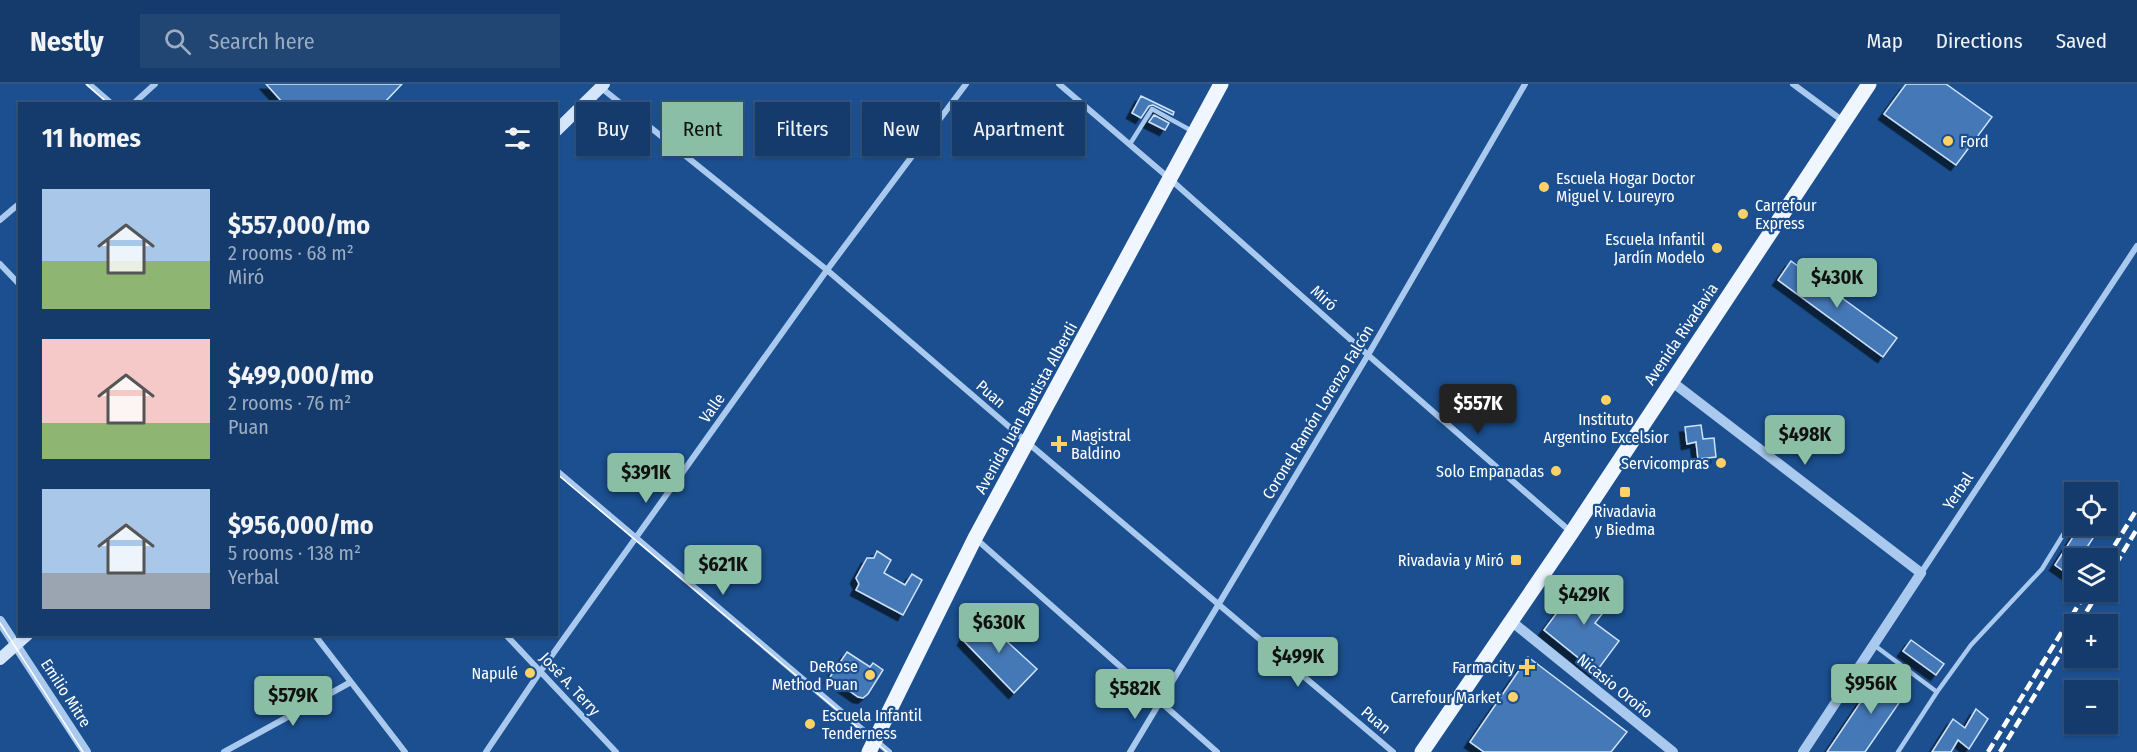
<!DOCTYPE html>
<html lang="en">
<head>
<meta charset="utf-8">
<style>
	body { margin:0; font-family:"Fira Sans Condensed",sans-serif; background:#214673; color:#f1f3f6; height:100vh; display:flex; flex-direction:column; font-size:22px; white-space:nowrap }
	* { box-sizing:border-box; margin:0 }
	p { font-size:20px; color:#9dadc1 }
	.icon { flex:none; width:33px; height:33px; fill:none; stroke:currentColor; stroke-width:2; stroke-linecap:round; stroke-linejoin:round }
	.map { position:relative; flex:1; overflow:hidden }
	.drawer { position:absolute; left:18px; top:18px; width:540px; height:534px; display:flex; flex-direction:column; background:#143b6b; border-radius:0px; box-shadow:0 2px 4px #0004,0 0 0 2px #33557e }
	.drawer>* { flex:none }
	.top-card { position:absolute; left:576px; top:18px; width:570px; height:54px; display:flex; gap:12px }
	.fabs { position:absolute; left:2064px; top:398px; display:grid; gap:12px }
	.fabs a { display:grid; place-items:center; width:54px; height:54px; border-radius:0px; background:#143b6b; box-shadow:0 2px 4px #0004,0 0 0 2px #33557e; font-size:30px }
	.price { position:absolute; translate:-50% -51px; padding:0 14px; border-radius:6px; background:#8abfa5; color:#111; font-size:20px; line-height:39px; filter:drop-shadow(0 2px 3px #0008) }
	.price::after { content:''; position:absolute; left:50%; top:36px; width:18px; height:14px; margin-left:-9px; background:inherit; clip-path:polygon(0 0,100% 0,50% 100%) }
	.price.active { background:#222; color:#fff }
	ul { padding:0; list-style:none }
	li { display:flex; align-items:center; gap:18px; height:150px; padding:0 24px }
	li span { display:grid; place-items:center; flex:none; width:168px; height:120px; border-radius:0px; color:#555 }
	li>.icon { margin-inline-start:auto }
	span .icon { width:72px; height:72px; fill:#fffc; stroke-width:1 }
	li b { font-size:26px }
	h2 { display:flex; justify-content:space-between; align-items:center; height:72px; padding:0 24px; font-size:26px }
	.chip { padding:0 21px; border-radius:0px; background:#143b6b; box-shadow:0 2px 4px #0004,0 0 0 2px #33557e; font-size:21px; line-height:54px }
	.chip.active { background:#8abfa5; color:#111 }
	header { display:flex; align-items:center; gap:36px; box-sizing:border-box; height:84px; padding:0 30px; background:#143b6b; border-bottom:2px solid #33557e }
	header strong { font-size:28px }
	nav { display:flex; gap:33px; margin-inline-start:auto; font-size:21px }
	.search { width:420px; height:54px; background:#214673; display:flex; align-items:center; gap:15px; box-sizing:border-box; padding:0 21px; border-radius:0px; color:#9dadc1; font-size:22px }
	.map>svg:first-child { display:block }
	.building { fill:#4478b7; stroke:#cfe3fa; stroke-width:1.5; filter:url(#shadow) }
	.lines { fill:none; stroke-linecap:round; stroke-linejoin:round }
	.service { stroke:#a9c9ee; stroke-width:4.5 }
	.minor { stroke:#a9c9ee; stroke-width:6 }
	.tertiary { stroke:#a9c9ee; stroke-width:10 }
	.secondary { stroke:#d6e6fa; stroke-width:12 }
	.primary { stroke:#f0f6ff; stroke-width:15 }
	.tram { stroke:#fff; stroke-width:1.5 }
	.rail { stroke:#fff; stroke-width:4.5; stroke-dasharray:10 4.5; stroke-linecap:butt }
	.poi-dot { fill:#ffd166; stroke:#1b4f8f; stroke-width:2 }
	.labels { text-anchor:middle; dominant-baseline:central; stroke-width:4.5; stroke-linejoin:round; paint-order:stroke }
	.poi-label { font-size:16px; fill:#fff; stroke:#1b4f8f; text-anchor:end }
	.street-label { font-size:16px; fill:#fff; stroke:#1b4f8f }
</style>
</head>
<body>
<header>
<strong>Nestly</strong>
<div class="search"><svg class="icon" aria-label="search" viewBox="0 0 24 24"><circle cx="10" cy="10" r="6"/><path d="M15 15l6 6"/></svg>Search here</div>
<nav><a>Map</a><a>Directions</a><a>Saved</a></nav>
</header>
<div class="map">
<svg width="2137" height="668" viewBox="0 0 2137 668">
	<defs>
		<filter id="shadow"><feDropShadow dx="-5.5" dy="5.5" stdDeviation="0" flood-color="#0009"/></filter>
	</defs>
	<rect width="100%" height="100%" fill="#1b4f8f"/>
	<path class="building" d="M266,0h136l-19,20h-99z
		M1906,0h40l46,33 -36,48 -72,-51z
		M1141,12l33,16 -1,3 -20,-10 -4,1 -8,12 -9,-5z
		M1154,31l15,8 -4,7 -16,-8z
		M1791,177l106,77 -14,19 -105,-77z
		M1701,341l2,14 11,-1 2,19 -18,2 -2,-17 -9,2 -2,-17z
		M2080,442l15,9 -15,23h-6v8l-5,9 -14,-10z
		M877,467l14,9 -7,13 21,12 7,-11 10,6 -19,35 -47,-25 3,-6 -3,-6 11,-20h7z
		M1582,495l30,22 -17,22 24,18 -23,31 -52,-42z
		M977,530l60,55 -23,24 -51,-53z
		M1911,556l33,24 -8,11 -33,-24z
		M847,568l23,15 3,-4 10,7 -15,24 -5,4 -5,-1 -28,-20z
		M1528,573l99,75 -16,20h-127l-14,-10z
		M1883,585l27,18 -45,65h-38z
		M1976,625l12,10 -19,30 -11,-9 -7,12h-19l21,-33 12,9z"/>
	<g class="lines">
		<path class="service" d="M1130,60l22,-35 40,22
			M1874,561l63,47 34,-47 71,-76 32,-52
			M1898,668l39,-60"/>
		<path class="minor" d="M89,0l23,20
			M1059,0l111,95 198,176 203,177
			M1793,0l50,37
			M599,2l228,184 201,173 365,309
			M133,20l22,-20
			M0,136l20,-17
			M0,180l20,21
			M556,386l333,282
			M975,454l242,214
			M1921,489l216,-327
			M314,550l91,118
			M505,550l111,118
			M224,668l127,-70
			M486,668l54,-80 287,-402 139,-186
			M1130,668l238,-397 157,-271"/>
		<path class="tertiary" d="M1671,297l250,192 -118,179
			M0,537l86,131
			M1511,537l162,131"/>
		<path class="secondary" d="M556,47l48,-47
			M0,575l28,-25"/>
		<path class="primary" d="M869,668l106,-214 246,-454
			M1422,668l150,-220 297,-448"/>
		<path class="tram" d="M86,0l23,20
			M556,389l331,279
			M0,539l83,129"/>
		<path class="rail" d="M2107,474l30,-49
			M2108,493l29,-48
			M2079,540l20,-33
			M1988,668l99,-161
			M2000,668l74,-121"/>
	</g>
	<g class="poi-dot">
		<circle cx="1948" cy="57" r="6"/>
		<circle cx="1544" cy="103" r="6"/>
		<circle cx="1743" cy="130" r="6"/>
		<circle cx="1717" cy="164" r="6"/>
		<circle cx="1606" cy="316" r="6"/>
		<path d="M1056 351h6v6h6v6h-6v6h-6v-6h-6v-6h6z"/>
		<circle cx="1721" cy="379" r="6"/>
		<circle cx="1556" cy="387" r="6"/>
		<rect x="1619" y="402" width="12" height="12" rx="3"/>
		<rect x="1510" y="470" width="12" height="12" rx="3"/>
		<path d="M1524 574h6v6h6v6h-6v6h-6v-6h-6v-6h6z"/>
		<circle cx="530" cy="589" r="6"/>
		<circle cx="870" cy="591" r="6"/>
		<circle cx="1513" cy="613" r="6"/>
		<circle cx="810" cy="640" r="6"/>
	</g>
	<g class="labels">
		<g class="poi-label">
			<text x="1960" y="57" text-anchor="start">Ford</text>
			<text x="1556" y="94" text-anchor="start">Escuela Hogar Doctor<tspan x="1556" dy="18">Miguel V. Loureyro</tspan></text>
			<text x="1755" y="121" text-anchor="start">Carrefour<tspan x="1755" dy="18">Express</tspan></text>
			<text x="1705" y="155">Escuela Infantil<tspan x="1705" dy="18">Jardín Modelo</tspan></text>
			<text x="1606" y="335" text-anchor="middle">Instituto<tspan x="1606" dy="18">Argentino Excelsior</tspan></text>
			<text x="1071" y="351" text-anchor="start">Magistral<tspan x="1071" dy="18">Baldino</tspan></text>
			<text x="1709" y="379">Servicompras</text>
			<text x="1544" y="387">Solo Empanadas</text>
			<text x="1625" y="427" text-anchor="middle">Rivadavia<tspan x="1625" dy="18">y Biedma</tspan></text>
			<text x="1504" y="476">Rivadavia y Miró</text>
			<text x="858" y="582">DeRose<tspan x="858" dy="18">Method Puan</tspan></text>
			<text x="1515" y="583">Farmacity</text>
			<text x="518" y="589">Napulé</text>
			<text x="1501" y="613">Carrefour Market</text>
			<text x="822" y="631" text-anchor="start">Escuela Infantil<tspan x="822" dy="18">Tenderness</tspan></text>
		</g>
		<g class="street-label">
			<text transform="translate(1324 214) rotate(42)">Miró</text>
			<text transform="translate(1681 250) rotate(-56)">Avenida Rivadavia</text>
			<text transform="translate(991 310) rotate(41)">Puan</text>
			<text transform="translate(712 324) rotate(-55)">Valle</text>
			<text transform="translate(1026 324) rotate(-61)">Avenida Juan Bautista Alberdi</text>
			<text transform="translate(1318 328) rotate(-59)">Coronel Ramón Lorenzo Falcón</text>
			<text transform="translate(1958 407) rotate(-57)">Yerbal</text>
			<text transform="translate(570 600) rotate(47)">José A. Terry</text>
			<text transform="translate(1615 602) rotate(39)">Nicasio Oroño</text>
			<text transform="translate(66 609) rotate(57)">Emilio Mitre</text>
			<text transform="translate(1376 636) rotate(40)">Puan</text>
		</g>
	</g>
</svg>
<div class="fabs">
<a><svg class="icon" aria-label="locate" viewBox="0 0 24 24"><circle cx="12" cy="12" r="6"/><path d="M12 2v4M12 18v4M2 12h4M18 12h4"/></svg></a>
<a><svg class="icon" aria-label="layers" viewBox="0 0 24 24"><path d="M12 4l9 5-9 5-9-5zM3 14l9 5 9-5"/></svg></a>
<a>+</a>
<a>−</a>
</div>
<b class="price" style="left:1837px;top:225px">$430K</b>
<b class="price active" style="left:1478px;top:351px">$557K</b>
<b class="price" style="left:1805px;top:382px">$498K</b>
<b class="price" style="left:646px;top:420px">$391K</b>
<b class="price" style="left:723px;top:512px">$621K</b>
<b class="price" style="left:1584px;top:542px">$429K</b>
<b class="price" style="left:999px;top:570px">$630K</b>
<b class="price" style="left:1298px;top:604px">$499K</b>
<b class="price" style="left:1871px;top:631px">$956K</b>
<b class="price" style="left:1135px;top:636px">$582K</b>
<b class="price" style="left:293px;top:643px">$579K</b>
<div class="top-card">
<a class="chip">Buy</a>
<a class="chip active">Rent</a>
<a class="chip">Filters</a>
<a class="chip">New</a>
<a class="chip">Apartment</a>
</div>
<section class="drawer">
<h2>11 homes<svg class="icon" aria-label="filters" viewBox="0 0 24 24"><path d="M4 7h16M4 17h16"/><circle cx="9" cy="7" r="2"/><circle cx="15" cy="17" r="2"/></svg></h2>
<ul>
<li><span style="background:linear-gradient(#a9c7e8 60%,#8fb573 0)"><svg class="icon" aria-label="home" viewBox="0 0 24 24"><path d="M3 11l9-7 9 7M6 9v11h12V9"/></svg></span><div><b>$557,000/mo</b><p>2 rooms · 68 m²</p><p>Miró</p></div></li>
<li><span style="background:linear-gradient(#f6c9c9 70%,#8fb573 0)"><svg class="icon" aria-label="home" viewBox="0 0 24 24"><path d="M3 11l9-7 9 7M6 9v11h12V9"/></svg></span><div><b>$499,000/mo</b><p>2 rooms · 76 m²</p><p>Puan</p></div></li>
<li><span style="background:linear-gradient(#a9c7e8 70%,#9aa5b1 0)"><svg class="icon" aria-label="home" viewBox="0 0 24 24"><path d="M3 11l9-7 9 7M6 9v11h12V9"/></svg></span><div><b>$956,000/mo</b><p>5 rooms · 138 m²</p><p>Yerbal</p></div></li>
</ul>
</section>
</div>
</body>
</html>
